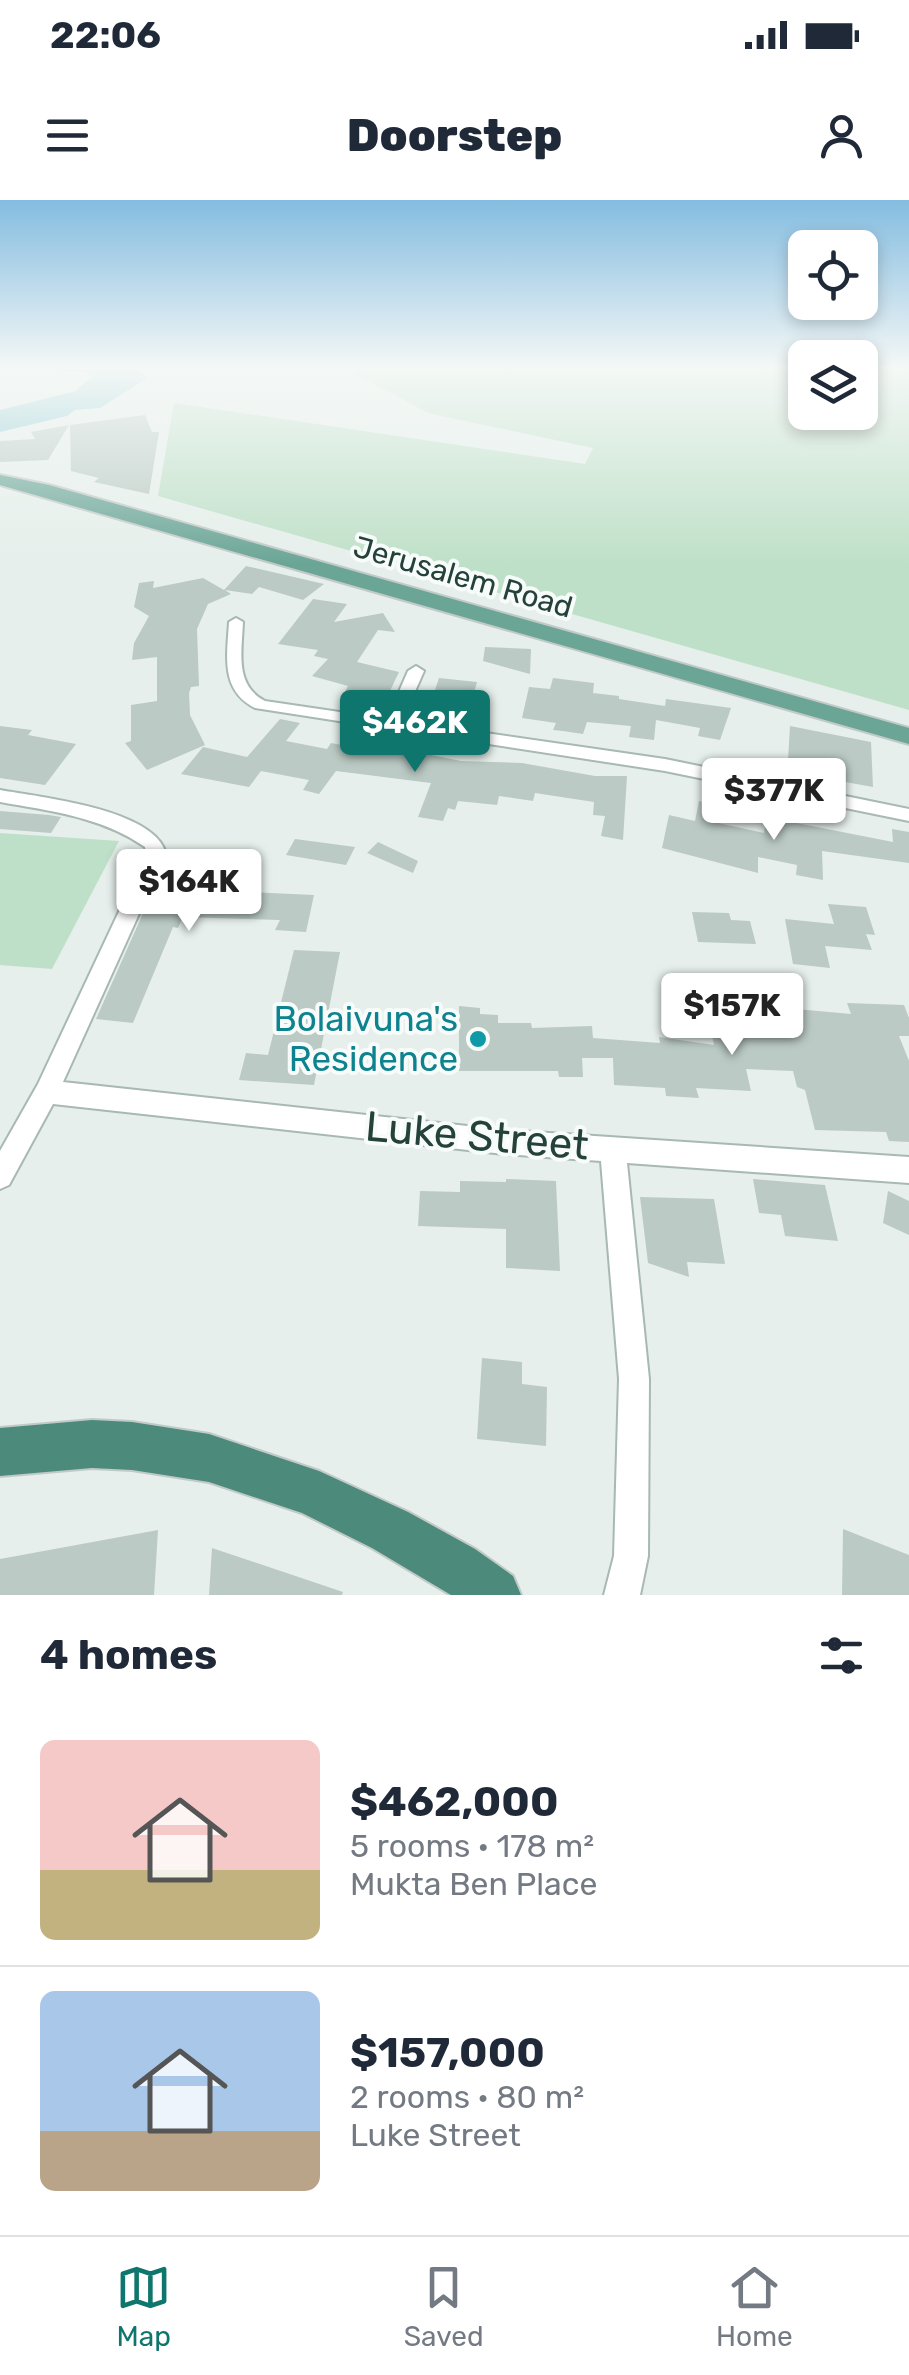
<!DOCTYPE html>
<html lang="en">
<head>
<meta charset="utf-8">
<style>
	body { margin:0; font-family:Rubik,sans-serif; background:#f6f6f7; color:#1f2937; height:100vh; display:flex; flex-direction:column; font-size:38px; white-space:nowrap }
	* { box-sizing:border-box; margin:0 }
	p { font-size:32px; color:#747a83 }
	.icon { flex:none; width:55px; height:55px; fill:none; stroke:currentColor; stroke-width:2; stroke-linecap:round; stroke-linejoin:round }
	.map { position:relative; height:1395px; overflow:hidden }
	.sheet { display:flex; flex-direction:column; background:#fff; flex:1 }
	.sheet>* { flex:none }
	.buttons { position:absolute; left:788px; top:30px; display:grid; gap:20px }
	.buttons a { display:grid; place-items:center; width:90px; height:90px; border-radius:15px; background:#fff; box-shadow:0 5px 15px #0003; font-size:50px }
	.price { position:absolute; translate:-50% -85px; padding:0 22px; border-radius:10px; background:#fff; color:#222; font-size:32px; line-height:65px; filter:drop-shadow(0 2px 5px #0008) }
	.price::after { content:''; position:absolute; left:50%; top:60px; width:30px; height:22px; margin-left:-15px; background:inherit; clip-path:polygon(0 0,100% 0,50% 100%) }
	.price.active { background:#0f766e; color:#fff }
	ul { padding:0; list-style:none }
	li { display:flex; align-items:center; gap:30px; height:250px; padding:0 40px }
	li+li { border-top:2px solid #e0e1e3 }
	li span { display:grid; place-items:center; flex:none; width:280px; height:200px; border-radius:15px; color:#555 }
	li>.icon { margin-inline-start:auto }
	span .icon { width:120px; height:120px; fill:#fffc; stroke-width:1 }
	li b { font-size:42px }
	h2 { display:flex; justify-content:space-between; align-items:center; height:120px; padding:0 40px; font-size:42px }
	.status { display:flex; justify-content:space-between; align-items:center; height:70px; padding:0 50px; background:#fff; direction:ltr }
	.status svg { height:28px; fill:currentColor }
	header { display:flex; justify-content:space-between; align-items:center; height:130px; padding:0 40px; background:#fff; font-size:45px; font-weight:800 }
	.tabs { display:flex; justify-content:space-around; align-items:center; height:140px; border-top:2px solid #e0e1e3; background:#fff; font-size:28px; color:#747a83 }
	.tabs a { display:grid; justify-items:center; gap:5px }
	.tabs .active { color:#0f766e }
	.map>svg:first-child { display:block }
	.green { fill:#bfe0c8 }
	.water { fill:#8ec9d4 }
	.building { fill:#bbcac4 }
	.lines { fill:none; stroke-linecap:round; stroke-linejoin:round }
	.minor-casing { stroke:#a8b8b2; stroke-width:4 }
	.primary-casing { stroke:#c2cac8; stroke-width:4 }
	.trunk-casing { stroke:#c2cac8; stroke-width:4 }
	.minor { fill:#fff; fill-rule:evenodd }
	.primary { fill:#6aa596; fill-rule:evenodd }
	.trunk { fill:#4c8a7c; fill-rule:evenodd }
	.culture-dot { fill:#0f9aa8; stroke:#f7fbf9; stroke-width:4 }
	.labels { text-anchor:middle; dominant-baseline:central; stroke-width:8; stroke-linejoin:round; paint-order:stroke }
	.far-street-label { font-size:30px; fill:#24423a; stroke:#f7fbf9 }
	.culture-label { font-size:35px; fill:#0d838f; stroke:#f7fbf9; text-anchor:end }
	.near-street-label { font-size:42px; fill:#24423a; stroke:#f7fbf9 }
</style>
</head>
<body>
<div class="status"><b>22:06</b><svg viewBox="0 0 49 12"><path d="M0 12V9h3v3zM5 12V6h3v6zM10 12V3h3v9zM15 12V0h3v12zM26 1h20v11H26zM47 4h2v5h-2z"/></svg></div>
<header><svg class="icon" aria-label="menu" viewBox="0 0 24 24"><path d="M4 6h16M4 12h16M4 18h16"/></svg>Doorstep<svg class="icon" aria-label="person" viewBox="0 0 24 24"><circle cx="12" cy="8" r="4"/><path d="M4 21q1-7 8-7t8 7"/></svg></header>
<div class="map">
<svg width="909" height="1395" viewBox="0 0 909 1395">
	<rect width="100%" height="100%" fill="#e6efeb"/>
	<path class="green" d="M346,169h459v43h55v-43h49v341l-751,-214 16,-93 411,61 8,-16 -165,-35z
		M0,633l119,8 -67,128 -52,-4z"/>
	<path class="water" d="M28,169h108l11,9 -47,30 -25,2 -8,6 -67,16v-22l76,-19 16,-15 -8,-4z"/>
	<path class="building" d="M145,215l7,17h7l-10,62 -55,-12 5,-4 -28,-7 -1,-46z
		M69,225l-21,35 -48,2v-21l35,-2 -4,-7z
		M246,366l78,18 -21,16 -44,-13 -7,7 -27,-4 6,4 -23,10 -11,25 2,57 -8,1 -2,6 1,22 15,30 -58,25 -22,-27 6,-2v-36l26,-4v-44l-25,3 2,-17 15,-27 -15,-9 5,-24 15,-2 -1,7 50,-10 21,12z
		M313,399l34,5 -13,18 49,-9 12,19 -17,-2 -21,32 42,10 -10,21 -14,-2 -7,14 -28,-4 8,-15 -36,-10 16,-17 -14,-3 4,-6 -40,-6z
		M485,447l46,2 -1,25 -47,-13z
		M439,478l38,4 -5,17h-40z
		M553,478l41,5 -1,10 26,3v3l46,7 1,-7 65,9 -11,32 -22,-4 2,-8 -44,-8 -2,20 -25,-3 2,-11 -44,-4 -4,12 -20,-3 -10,-1 3,-7 -34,-5 7,-31 21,2z
		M280,519l20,4 -14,18 41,8 4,-6 53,10 3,-7 74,15 61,2 73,13h32l-4,64 -22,-4 4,-20 -12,-1 1,-13 -59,-9 -2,8 -34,-5 -2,9 -39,-4 -3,9 -7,-2 -5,13 -25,-4 13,-34 -95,-12 -17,23 -16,-4 6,-10 -48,-9 -12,16 -68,-13 22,-27 44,10z
		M0,526l32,4 -4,5 48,9 -31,41 -45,-7z
		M790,526l81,16 2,45 -39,-7 -1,-10 -45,-10z
		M699,601l22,5 -3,17 46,10 2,-16 127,25 -1,-13 17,3v31l-87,-12 1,29 -27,-5 1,-10 -39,-8v16l-96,-25 7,-33 26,6z
		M0,611l49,4 12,2 -10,16 -51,-4z
		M295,639l60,8 -9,18 -60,-10z
		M378,642l40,19 -5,12 -46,-20z
		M156,684l68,7 90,4 -8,37 -31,-2 5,-10 -97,-3 -5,11 -5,-1 -40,96 -37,-4z
		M828,704l38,3 9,28 -9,-1 6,16 -47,-4 5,22 -37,-4 -8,-45 49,5z
		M692,712l37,1 2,7 19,1 6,23 -58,-2z
		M294,750l46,2 -26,133 -75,-5 7,-27 22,2z
		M705,802l79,3 1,3 66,6 -4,-11 57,2 5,13v18h-10l10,25v81l-20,-1 -3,-9 -71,-2 -10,-40 -8,-3 -4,-16 -47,-2 5,22 -55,-3 3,10 -33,-2 -1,-8 -51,-3 -1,-27h-31l1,19h-24l-1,-6h-99v-65l21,2v6l18,1v8h33l1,5 60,-2 1,12 67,5 -1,-6 55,8z
		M506,979l50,2 4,90 -54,-3v-39l-88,-3 2,-35 40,1v-11l46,1z
		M753,979l72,6 13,56 -53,-5 -4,-21 -22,-2z
		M888,991l21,10v34l-26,-12z
		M640,997l74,2 11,65 -38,-2 2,15 -41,-14z
		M482,1158l40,4v22l25,3 -1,59 -69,-7z
		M843,1329l66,26v40h-67z
		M158,1330l-4,65h-154v-36z
		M212,1348l131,44 -1,3h-133z"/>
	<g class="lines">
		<g class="minor-casing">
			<path id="minor" d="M236,418l7,4c-1,29 -9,63 22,79l122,18 21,-48 8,-5 8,5 -22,50 263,38 244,50v12l-244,-50 -268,-41 -6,2 -7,-4 -129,-20c-35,-18 -28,-52 -26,-86z
				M0,590c39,7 156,19 166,64l-103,228 441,48 405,27v26l-282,-20 22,216 -1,177 -8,39h-36l10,-39 5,-177 -18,-218 -97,-7 -451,-50 -44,81 -9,4v-38l38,-67 108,-230 -1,-7c-43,-30 -94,-36 -145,-45z"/>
		</g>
		<g class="primary-casing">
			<path id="primary" d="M0,275l49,10 860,243v16l-909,-259z"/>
		</g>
		<g class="trunk-casing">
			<path id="trunk" d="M92,1220l40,2 77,12 110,37 89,41 67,37 38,27 8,19h-70l-79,-47 -70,-35 -93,-31 -77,-12 -40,-2 -92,8v-48z"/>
		</g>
		<use href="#minor" class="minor"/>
		<use href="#primary" class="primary"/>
		<use href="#trunk" class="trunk"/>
	</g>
	<linearGradient id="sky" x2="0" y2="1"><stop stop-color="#84bce0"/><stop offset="0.46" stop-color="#f4f8f6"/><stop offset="1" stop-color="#f4f8f6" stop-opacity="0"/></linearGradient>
	<rect width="909" height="364" fill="url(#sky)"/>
	<circle class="culture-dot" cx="478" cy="839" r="10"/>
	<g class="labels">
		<g class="far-street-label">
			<text transform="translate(463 377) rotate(16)">Jerusalem Road</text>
		</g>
		<g class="culture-label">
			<text x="458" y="819">Bolaivuna's<tspan x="458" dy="40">Residence</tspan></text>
		</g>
		<g class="near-street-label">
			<text transform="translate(477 936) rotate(5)">Luke Street</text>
		</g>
	</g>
</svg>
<div class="buttons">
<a><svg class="icon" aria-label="locate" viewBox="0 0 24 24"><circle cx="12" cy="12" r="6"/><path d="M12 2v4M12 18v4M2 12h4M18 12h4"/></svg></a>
<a><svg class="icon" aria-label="layers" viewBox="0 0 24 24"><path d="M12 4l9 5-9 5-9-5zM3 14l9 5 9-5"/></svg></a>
</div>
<b class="price active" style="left:415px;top:575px">$462K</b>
<b class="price" style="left:774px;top:643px">$377K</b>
<b class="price" style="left:189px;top:734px">$164K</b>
<b class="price" style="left:732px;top:858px">$157K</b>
</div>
<section class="sheet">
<h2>4 homes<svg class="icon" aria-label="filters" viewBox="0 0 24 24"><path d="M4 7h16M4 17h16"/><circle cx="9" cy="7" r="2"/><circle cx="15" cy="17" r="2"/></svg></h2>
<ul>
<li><span style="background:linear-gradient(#f6c9c9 65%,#c2b280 0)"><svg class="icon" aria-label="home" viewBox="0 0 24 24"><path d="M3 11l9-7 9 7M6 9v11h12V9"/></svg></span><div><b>$462,000</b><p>5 rooms · 178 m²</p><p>Mukta Ben Place</p></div></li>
<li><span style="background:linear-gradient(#a9c7e8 70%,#b9a48a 0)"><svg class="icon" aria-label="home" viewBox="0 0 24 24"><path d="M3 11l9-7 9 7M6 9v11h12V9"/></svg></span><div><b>$157,000</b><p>2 rooms · 80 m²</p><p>Luke Street</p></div></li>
</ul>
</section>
<nav class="tabs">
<a class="active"><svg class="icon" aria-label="map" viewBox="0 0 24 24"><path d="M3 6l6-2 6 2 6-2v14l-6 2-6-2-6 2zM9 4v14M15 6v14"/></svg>Map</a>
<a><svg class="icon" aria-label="saved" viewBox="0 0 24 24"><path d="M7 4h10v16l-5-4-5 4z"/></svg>Saved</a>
<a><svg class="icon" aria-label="home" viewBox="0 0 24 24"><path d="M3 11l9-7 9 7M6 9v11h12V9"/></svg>Home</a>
</nav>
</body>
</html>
